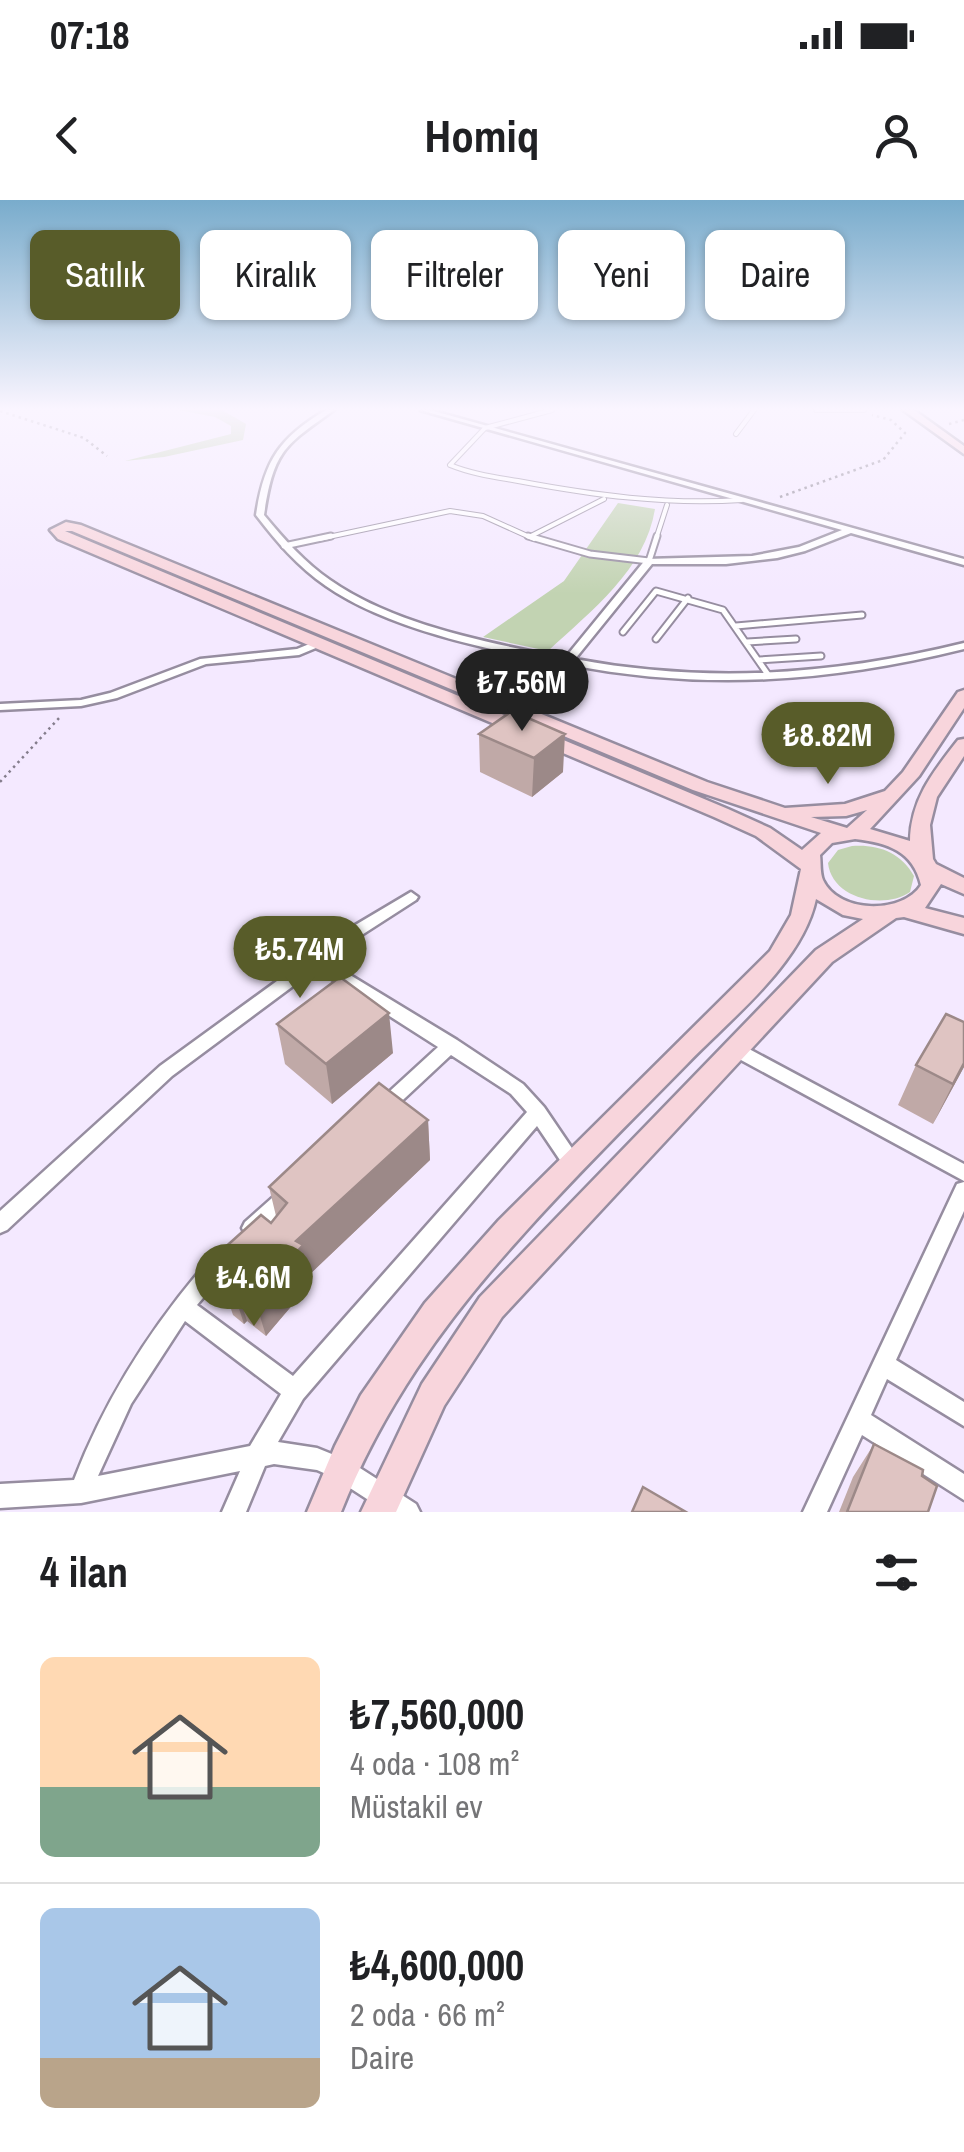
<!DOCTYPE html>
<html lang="tr">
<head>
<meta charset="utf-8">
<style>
	body { margin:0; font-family:"Archivo Narrow",sans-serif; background:#f2f2f2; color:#202124; height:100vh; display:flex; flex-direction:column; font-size:38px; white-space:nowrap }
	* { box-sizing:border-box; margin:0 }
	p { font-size:32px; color:#757577 }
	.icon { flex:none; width:55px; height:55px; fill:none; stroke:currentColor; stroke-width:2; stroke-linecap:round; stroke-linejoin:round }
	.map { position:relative; height:1312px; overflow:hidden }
	.drawer { display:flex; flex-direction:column; background:#fff; flex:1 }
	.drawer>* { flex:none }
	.top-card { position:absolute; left:30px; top:30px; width:905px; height:90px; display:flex; gap:20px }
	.price { position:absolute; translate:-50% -85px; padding:0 22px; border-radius:35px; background:#585c29; color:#fff; font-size:32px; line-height:65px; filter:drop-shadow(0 2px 5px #0008) }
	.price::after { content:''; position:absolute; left:50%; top:60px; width:30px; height:22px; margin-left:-15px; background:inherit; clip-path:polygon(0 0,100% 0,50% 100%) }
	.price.current { background:#222; color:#fff }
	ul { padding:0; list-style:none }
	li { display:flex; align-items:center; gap:30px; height:250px; padding:0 40px }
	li+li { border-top:2px solid #e0e0e0 }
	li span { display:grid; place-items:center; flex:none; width:280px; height:200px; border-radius:15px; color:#555 }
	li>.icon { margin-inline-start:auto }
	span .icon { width:120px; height:120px; fill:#fffc; stroke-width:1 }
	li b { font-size:42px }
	h2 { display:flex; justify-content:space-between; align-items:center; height:120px; padding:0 40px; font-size:42px }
	.tag { padding:0 35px; border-radius:15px; background:#fff; box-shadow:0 2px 8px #0004; font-size:35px; line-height:90px }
	.tag.current { background:#585c29; color:#fff }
	.status { display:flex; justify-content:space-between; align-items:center; height:70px; padding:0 50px; background:#fff; direction:ltr }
	.status svg { height:28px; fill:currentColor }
	header { display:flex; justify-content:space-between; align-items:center; height:130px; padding:0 40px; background:#fff; font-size:45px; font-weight:800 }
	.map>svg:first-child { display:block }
	.green { fill:#c2d3b2 }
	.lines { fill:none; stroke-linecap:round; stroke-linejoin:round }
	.lane-far1-casing { stroke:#968da0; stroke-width:6 }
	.lane-casing { stroke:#968da0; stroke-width:9 }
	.street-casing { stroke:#968da0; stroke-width:5 }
	.secondary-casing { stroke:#968da0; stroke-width:5 }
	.path { stroke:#847d8c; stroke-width:2.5; stroke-dasharray:2.5 4; stroke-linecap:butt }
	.lane-far1 { stroke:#fff; stroke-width:4 }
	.lane { stroke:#fff; stroke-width:5 }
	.street { fill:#fff; fill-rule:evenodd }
	.secondary { fill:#f8d5dc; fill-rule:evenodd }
	.wall { fill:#c0a9a7 }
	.shaded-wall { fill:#9c8988 }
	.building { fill:#dfc4c2; stroke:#9c8988; stroke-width:2.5 }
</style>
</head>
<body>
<div class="status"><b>07:18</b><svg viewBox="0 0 49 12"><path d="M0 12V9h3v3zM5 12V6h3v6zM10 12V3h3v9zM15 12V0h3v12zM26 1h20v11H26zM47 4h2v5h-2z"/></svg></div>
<header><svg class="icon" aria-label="back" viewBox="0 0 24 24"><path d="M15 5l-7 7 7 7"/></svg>Homiq<svg class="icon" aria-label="person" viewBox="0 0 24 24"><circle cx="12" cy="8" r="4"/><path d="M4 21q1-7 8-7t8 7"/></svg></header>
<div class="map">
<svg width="964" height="1312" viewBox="0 0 964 1312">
	<rect width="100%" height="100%" fill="#f4e9ff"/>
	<path class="green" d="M179,210h43l24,14 -3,16 -79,17 -39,4 106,-27v-8l-16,-9z
		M618,303l37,6c-10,61 -63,101 -107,142l-65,-14 81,-56z
		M852,646c25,-2 49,6 62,30l-4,16c-26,18 -78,7 -82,-29l10,-13z"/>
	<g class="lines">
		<g class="lane-far1-casing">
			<path id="lane-far1" d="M552,210l-67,18 -35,37c22,9 45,12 68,16 75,14 147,24 224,19
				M816,210h48
				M736,234l18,-24
				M531,336l73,-37
				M319,339l131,-28 33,5 51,23
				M656,339l11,-34"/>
		</g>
		<g class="lane-casing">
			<path id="lane" d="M528,336l62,18 59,7 8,-25
				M284,346l47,-10
				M736,426l126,-11
				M623,432l33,-41 67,19 46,66
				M656,439l32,-41
				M747,442l49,-3
				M759,460l62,-4"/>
		</g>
		<g class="street-casing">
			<path id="street" d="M326,210h8c-50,36 -60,40 -70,105 20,24 41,48 66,65 64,45 159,63 235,78l81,-99 106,-3 47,-9 43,-17 -422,-120h10l534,149v6l-113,-32 -46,18 -28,7 -51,6h-74l-77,95c132,25 259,16 389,-16v6c-132,33 -259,42 -394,16l-54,45h-8v-4l51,-43c-73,-14 -171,-34 -233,-77 -28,-19 -50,-45 -70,-71 8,-54 23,-77 70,-105z
				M319,440l4,1v4l-24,10 -93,9 -89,34 -36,8 -81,4v-6l81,-4 29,-7 90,-34 97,-10z
				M411,692l7,5 -2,3 -59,38 -30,23 130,79 66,44 21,23 38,56 -2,6 -7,2 -7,-2 -29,-43 -234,273 -25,43 39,6 32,13 67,43 4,8h-33l-54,-35 -16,-7 -43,-6 -9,2 -19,46h-24l18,-41 -159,32 -81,5v-24l74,-4c33,-86 81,-159 142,-228l7,-2 7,2 3,7 -3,7 -33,39 96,71 234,-264 -16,-18 -60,-39 -61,57 -6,2 -6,-2 -3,-5 3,-5 60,-55 -122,-78 -144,107 -165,154 -7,3v-22l160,-145 187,-136zM185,1121l96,73 -31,52 -152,30 33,-72z
				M736,842l228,122v17l-234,-127 -2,-5 2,-5z
				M964,982v29l-68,149 68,42v24l-77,-47 -16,36 93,59v26l-102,-65 -35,77h-24l154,-328z
				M288,987l7,3 2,6 -2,6 -36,32 -7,3 -7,-3 -3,-6 3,-6 36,-32z"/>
		</g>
		<g class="secondary-casing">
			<path id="secondary" d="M903,210h11l50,36v8z
				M66,322l15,3 626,257 78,26 60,-4 40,-13 18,-19 55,-80 6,-2v18l-45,68 -49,53 40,12c1,-42 23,-69 48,-101l6,-1v17l-27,41 -7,28 3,34 3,5 28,14v16l-23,-10 -16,24 39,10v16l-60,-17 -8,1 -64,44 -330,355 -58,89 -48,106h-35l61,-128 58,-87 336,-347 47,-31 -20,-4 -27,-16c-14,65 -85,119 -129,165 -57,58 -115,115 -169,176 -74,82 -136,169 -177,272h-34l28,-66 26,-51 64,-92 74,-83 271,-269 21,-36 10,-46 -45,-33 -42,-19 -656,-278 -8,-9zM65,331h7l621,259 128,43 -19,17 -32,-22 -42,-19zM867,610l-20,18 -36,-11 35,-1zM855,639c33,4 58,12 66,46 -18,29 -82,29 -98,-5 -3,-7 -2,-17 -3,-25l12,-12z"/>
		</g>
		<path class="path" d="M0,211l84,27 23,18
			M949,224l15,-4
			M780,297l103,-37 22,-27 -14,-13 -19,-5
			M0,582l60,-65"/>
		<use href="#lane-far1" class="lane-far1"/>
		<use href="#lane" class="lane"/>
		<use href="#street" class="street"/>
		<use href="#secondary" class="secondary"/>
	</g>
	<path class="wall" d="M479,534l84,38 -31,25 -52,-25z
		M964,822v45l-31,57 -35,-19 18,-40z
		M277,824l116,29 -61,51 -47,-40z
		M428,920l2,40 -121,115 2,8 -45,53 -19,-15 -3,3 -11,-9 -2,-6 -6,-5 -13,-37 11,-12 -2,-4 50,-28 5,-7 -7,-29z
		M874,1244l48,32 6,36h-89l14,-35z"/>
	<path class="shaded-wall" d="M565,534l-2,38 -31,25 2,-39z
		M389,813l4,40 -61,51 -6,-40z
		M964,863v4l-31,57 20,-40z
		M428,920l2,40 -121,115 2,8 -45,53 -11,-36 41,-59z
		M235,1084l12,37 -3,3 -12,-37z"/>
	<path class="building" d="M512,511l53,23 -31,24 -55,-24z
		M340,777l49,36 -63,51 -49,-40z
		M946,814l18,8v41l-11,21 -37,-19z
		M379,883l49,37 -132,121 7,4 -48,55 -20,-16 -3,3 -11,-9 2,-3 -11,-8 13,-14 -4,-2 40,-36 10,8 16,-20 -18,-16z
		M874,1244l49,26 -1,6 15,10 -9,26h-81z
		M643,1287l43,25h-54z"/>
	<linearGradient id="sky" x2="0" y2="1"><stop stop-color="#79accc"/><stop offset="0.53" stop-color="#faf5ff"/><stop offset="1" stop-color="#faf5ff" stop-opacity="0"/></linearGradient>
	<rect width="964" height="394" fill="url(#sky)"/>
</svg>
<b class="price current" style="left:522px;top:534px">₺7.56M</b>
<b class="price" style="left:828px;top:587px">₺8.82M</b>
<b class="price" style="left:300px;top:801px">₺5.74M</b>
<b class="price" style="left:254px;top:1129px">₺4.6M</b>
<div class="top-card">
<a class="tag current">Satılık</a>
<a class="tag">Kiralık</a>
<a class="tag">Filtreler</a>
<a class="tag">Yeni</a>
<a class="tag">Daire</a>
</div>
</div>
<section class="drawer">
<h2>4 ilan<svg class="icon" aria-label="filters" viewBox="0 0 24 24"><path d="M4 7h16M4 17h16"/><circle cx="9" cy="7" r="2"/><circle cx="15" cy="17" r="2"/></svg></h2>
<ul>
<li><span style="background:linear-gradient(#ffd9b3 65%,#7fa58c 0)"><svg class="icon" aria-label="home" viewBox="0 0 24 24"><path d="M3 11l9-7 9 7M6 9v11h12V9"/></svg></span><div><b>₺7,560,000</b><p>4 oda · 108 m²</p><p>Müstakil ev</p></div></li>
<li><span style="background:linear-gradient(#a9c7e8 75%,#b9a48a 0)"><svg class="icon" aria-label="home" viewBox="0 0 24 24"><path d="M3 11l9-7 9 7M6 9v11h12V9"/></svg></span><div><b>₺4,600,000</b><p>2 oda · 66 m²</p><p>Daire</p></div></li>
</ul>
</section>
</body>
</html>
